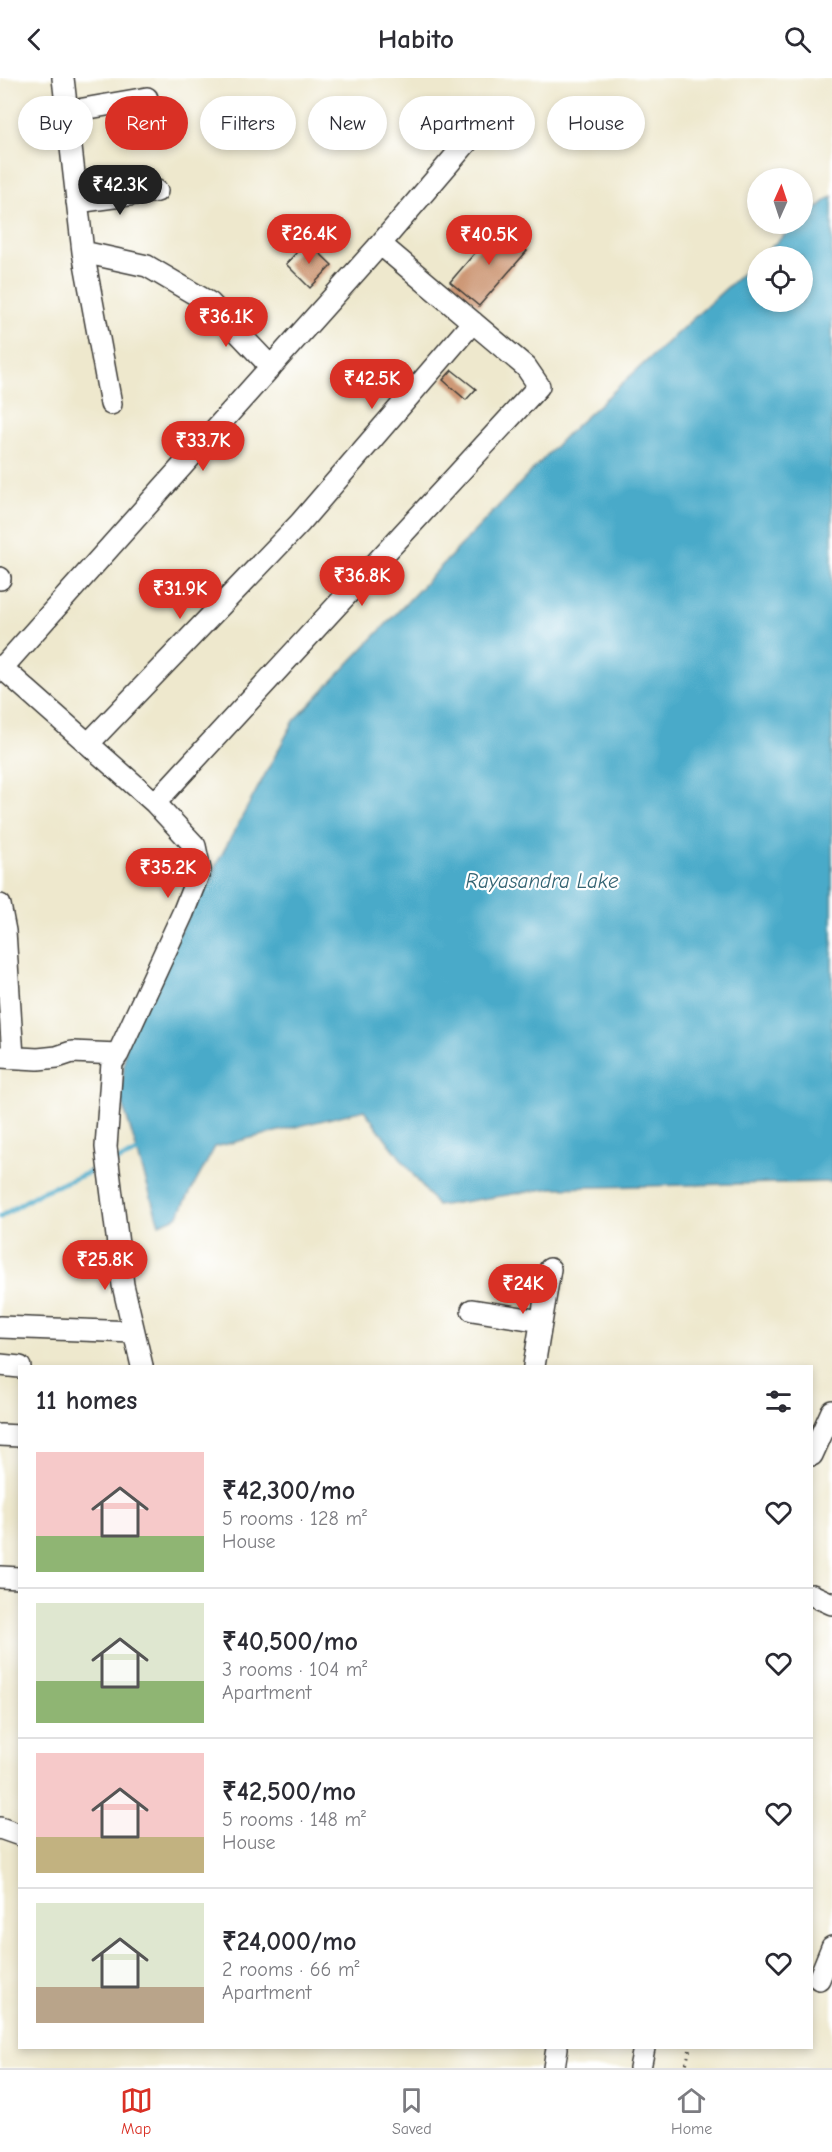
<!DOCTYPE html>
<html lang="en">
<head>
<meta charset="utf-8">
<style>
	body { margin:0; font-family:"Comic Neue",sans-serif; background:#f2f2f3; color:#2b2b33; height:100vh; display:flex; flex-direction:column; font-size:22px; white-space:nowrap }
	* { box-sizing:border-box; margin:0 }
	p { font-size:20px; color:#7c7c81 }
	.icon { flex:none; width:33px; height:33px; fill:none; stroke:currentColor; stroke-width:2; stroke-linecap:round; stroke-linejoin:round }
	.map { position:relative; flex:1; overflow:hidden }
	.details { position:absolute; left:18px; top:1287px; width:795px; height:684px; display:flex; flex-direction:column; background:#fff; border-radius:0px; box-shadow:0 3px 9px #0003 }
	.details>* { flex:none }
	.top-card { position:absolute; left:18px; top:18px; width:796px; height:54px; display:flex; gap:12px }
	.needle { width:39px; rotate:3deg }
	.buttons { position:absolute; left:747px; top:90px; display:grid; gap:12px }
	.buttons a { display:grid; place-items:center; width:66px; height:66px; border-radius:50%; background:#fff; box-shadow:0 3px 9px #0003; font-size:30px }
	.price { position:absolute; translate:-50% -51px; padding:0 14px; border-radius:21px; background:#d93025; color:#fff; font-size:20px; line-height:39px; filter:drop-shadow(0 2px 3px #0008) }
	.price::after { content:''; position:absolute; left:50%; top:36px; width:18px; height:14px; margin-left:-9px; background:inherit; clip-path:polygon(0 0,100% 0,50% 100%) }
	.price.selected { background:#222; color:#fff }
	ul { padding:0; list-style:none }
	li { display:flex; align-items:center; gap:18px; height:150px; padding:0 18px }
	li+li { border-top:2px solid #e1e1e2 }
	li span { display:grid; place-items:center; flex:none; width:168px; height:120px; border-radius:0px; color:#555 }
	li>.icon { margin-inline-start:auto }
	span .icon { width:72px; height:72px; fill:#fffc; stroke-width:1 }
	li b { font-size:26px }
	h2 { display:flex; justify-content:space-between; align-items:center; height:72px; padding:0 18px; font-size:26px }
	.pill { padding:0 21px; border-radius:27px; background:#fff; box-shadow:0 3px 9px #0003; font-size:21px; line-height:54px }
	.pill.selected { background:#d93025; color:#fff }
	header { display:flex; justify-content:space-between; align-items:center; height:78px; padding:0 18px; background:#fff; font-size:27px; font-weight:800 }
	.dock { display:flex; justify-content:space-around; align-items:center; height:84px; border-top:2px solid #e1e1e2; background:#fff; font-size:16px; color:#7c7c81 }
	.dock a { display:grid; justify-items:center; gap:3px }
	.dock .selected { color:#d93025 }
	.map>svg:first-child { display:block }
	.water { fill:#4aaac9; stroke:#336372; stroke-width:1.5 }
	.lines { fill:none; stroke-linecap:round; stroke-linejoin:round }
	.stream { stroke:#4aaac9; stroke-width:5 }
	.building { fill:#cd9876 }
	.minor-casing { stroke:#3c3b37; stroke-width:24 }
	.path { stroke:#3c3b37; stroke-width:3; stroke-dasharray:1.5 4.5; stroke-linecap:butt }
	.minor { stroke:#fff; stroke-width:21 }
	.labels { text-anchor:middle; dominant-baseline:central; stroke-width:4.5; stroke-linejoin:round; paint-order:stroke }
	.water-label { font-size:21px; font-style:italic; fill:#336372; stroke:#fff }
</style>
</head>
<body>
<header><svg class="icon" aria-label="back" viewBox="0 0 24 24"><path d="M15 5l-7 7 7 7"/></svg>Habito<svg class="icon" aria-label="search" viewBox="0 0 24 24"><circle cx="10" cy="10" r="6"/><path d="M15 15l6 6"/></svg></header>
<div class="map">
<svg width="832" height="1990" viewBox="0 0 832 1990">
	<rect width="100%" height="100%" fill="#fff"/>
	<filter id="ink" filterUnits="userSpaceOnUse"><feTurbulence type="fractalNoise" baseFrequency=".0167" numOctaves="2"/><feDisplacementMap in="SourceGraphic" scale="12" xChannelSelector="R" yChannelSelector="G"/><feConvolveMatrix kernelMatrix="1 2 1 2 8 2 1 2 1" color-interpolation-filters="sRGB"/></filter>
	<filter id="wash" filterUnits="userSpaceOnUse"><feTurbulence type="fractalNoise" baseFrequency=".008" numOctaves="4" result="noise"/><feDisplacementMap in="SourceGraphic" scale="24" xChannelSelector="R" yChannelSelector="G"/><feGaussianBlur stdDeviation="1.35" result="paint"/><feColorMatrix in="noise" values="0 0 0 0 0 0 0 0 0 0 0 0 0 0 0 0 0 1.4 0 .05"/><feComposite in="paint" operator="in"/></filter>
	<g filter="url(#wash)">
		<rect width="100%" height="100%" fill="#eee8cd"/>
		<path class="water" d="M832,118v986l-280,6 -115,18 -73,-96 -149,37 -38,70 -18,7 -38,-126 6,-69 167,-308 273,-287 190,-174 1,42h44v-46h-41l36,-32h5l1,-5z"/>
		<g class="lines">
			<path class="stream" d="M112,1085l30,-13
				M0,1139l41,-25 62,-25"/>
		</g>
		<g id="blocks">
			<path class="building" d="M498,148l29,25 -48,55 -29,-24z
				M307,163l25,24 -22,23 -24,-24z
				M452,292l24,19 -10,11 -23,-20z"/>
		</g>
	</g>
	<g filter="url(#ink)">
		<use href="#blocks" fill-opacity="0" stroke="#3c3b37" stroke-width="1.5"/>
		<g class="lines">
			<g class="minor-casing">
				<path id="minor" d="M63,0l20,174 28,152
					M66,34l81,-14
					M77,124l80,-11
					M83,174l64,14 63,37 61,64
					M0,500v1
					M0,588l155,137 40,43 5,24 -17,43 -65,141 -6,9 -6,84 17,138 19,81
					M2,590l374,-419 98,-115
					M88,666l212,-221 173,-201
					M155,725l384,-417 -13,-19 -141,-119 -9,1
					M0,827l5,26 8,126
					M1,979l37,2 19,-2 15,-5 46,2
					M472,1232l69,11
					M0,1249l134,5
					M0,1287l20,2
					M534,1288l16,-97
					M0,1357l20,1
					M812,1377l20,-44
					M0,1499l20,1
					M812,1517l20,9
					M0,1750l20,7
					M819,1901l13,-32
					M554,1990l3,-20
					M640,1990l4,-20"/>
			</g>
			<path class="path" d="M683,1990l3,-3 4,-17"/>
			<use href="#minor" class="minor"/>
		</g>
	</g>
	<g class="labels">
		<g class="water-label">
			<text x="542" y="803">Rayasandra Lake</text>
		</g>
	</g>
</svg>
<div class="buttons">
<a><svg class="needle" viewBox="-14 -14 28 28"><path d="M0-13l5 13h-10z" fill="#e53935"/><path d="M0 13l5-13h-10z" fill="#7c7c81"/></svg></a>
<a><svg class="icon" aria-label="locate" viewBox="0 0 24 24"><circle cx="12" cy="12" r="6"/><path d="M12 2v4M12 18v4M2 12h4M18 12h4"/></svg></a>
</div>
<b class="price selected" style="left:120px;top:138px">₹42.3K</b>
<b class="price" style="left:309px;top:187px">₹26.4K</b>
<b class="price" style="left:489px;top:188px">₹40.5K</b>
<b class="price" style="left:226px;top:270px">₹36.1K</b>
<b class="price" style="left:372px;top:332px">₹42.5K</b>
<b class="price" style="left:203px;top:394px">₹33.7K</b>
<b class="price" style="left:362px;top:529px">₹36.8K</b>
<b class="price" style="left:180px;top:542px">₹31.9K</b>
<b class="price" style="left:168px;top:821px">₹35.2K</b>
<b class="price" style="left:105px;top:1213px">₹25.8K</b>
<b class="price" style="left:523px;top:1237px">₹24K</b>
<div class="top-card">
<a class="pill">Buy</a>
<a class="pill selected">Rent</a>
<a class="pill">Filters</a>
<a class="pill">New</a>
<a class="pill">Apartment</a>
<a class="pill">House</a>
</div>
<section class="details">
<h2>11 homes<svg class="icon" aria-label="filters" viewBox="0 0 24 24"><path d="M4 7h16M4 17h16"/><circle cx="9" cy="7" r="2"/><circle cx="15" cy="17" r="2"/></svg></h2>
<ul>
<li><span style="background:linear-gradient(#f6c9c9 70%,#8fb573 0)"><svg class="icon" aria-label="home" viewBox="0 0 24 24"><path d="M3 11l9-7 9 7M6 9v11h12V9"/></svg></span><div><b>₹42,300/mo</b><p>5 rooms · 128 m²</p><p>House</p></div><svg class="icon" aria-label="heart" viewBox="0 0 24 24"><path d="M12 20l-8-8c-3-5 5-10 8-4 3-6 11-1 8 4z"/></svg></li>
<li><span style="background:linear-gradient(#dfe7d0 65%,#8fb573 0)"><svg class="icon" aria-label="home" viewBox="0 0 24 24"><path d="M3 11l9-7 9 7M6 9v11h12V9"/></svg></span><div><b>₹40,500/mo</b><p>3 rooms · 104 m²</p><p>Apartment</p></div><svg class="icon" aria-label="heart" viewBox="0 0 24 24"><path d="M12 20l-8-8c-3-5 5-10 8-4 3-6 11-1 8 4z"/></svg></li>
<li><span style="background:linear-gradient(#f6c9c9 70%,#c2b280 0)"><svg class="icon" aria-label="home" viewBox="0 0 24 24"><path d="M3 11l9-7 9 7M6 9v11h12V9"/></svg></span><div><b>₹42,500/mo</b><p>5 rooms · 148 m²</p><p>House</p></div><svg class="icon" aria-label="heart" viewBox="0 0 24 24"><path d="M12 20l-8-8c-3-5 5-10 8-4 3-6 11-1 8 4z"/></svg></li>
<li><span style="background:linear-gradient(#dfe7d0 70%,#b9a48a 0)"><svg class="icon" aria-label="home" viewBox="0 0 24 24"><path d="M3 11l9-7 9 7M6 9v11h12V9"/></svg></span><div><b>₹24,000/mo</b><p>2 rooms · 66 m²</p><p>Apartment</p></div><svg class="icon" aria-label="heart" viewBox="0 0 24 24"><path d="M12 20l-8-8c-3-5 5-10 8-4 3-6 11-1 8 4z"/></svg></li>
</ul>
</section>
</div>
<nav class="dock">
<a class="selected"><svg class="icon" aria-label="map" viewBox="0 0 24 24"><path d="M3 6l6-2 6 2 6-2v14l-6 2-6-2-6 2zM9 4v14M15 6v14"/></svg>Map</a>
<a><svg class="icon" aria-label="saved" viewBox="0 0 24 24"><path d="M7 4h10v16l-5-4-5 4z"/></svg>Saved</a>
<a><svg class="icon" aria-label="home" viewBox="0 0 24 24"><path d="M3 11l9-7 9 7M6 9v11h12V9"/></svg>Home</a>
</nav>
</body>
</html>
